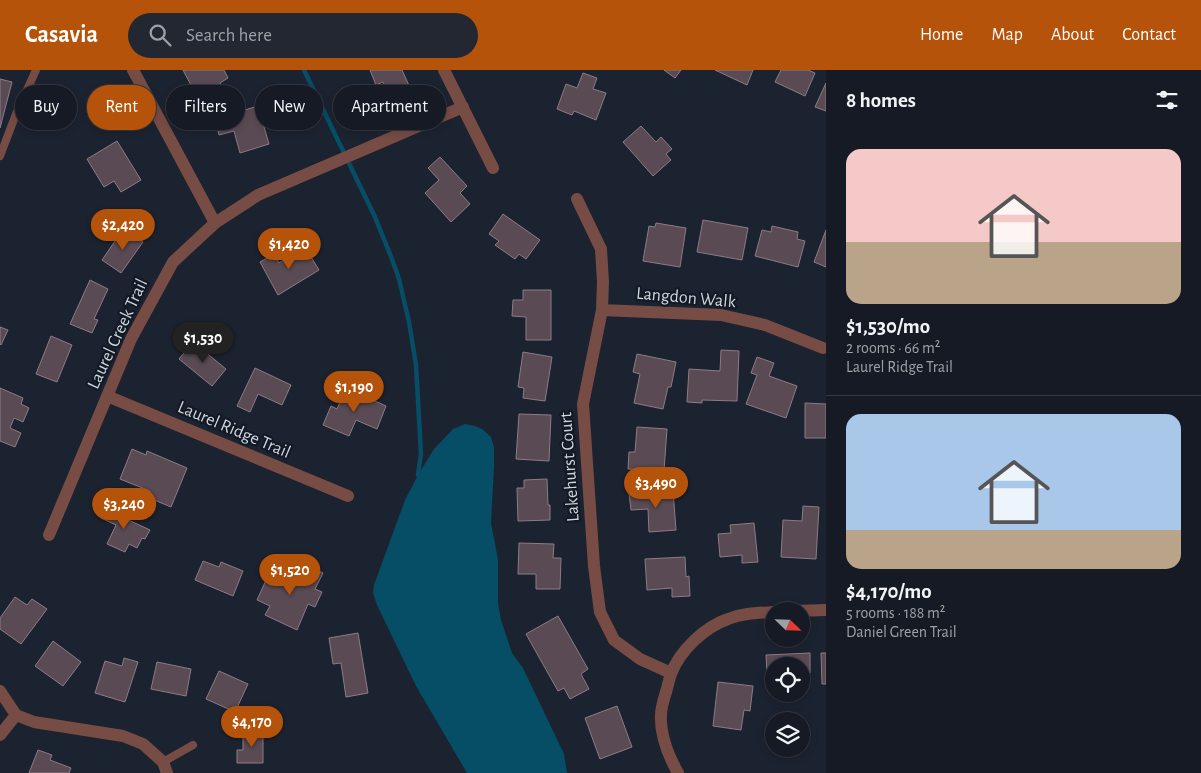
<!DOCTYPE html>
<html lang="en">
<head>
<meta charset="utf-8">
<style>
	body { margin:0; font-family:"Alegreya Sans",sans-serif; background:#222731; color:#f1f3f6; height:100vh; display:flex; flex-direction:column; font-size:19px; white-space:nowrap }
	* { box-sizing:border-box; margin:0 }
	p { font-size:16px; color:#9da1a6 }
	.icon { flex:none; width:28px; height:28px; fill:none; stroke:currentColor; stroke-width:2; stroke-linecap:round; stroke-linejoin:round }
	.map { position:relative; flex:1; overflow:hidden }
	.side { display:flex; flex-direction:column; background:#151a24; width:375px }
	.side>* { flex:none }
	.hud { position:absolute; left:15px; top:15px; width:475px; height:45px; display:flex; gap:10px }
	.needle { width:32px; rotate:113deg }
	.fabs { position:absolute; left:765px; top:532px; display:grid; gap:10px }
	.fabs a { display:grid; place-items:center; width:45px; height:45px; border-radius:50%; background:#151a24; box-shadow:0 2px 8px #0003,0 0 0 1px #343841; font-size:25px }
	.price { position:absolute; translate:-50% -42px; padding:0 11px; border-radius:18px; background:#b45309; color:#fff; font-size:16px; line-height:32px; filter:drop-shadow(0 1px 2px #0008) }
	.price::after { content:''; position:absolute; left:50%; top:30px; width:15px; height:11px; margin-left:-8px; background:inherit; clip-path:polygon(0 0,100% 0,50% 100%) }
	.price.current { background:#222; color:#fff }
	ul { padding:0; list-style:none }
	li { display:grid; align-content:center; gap:10px; height:265px; padding:0 20px }
	li+li { border-top:1px solid #343841 }
	li span { display:grid; place-items:center; height:155px; border-radius:15px; color:#555 }
	li>.icon { margin-inline-start:auto }
	span .icon { width:90px; height:90px; fill:#fffc; stroke-width:1 }
	li b { font-size:21px }
	h2 { display:flex; justify-content:space-between; align-items:center; height:60px; padding:0 20px; font-size:21px }
	.chip { padding:0 18px; border-radius:22px; background:#151a24; box-shadow:0 2px 8px #0003,0 0 0 1px #343841; font-size:18px; line-height:45px }
	.chip.current { background:#b45309; color:#fff }
	header { display:flex; align-items:center; gap:30px; box-sizing:border-box; height:70px; padding:0 25px; background:#b45309; color:#fff }
	header strong { font-size:24px }
	nav { display:flex; gap:28px; margin-inline-start:auto; font-size:18px }
	.search { width:350px; height:45px; background:#222731; display:flex; align-items:center; gap:12px; box-sizing:border-box; padding:0 18px; border-radius:28px; color:#9da1a6; font-size:19px }
	main { display:flex; flex:1; min-height:0 }
	.map>svg:first-child { display:block }
	.water { fill:#054e65 }
	.lines { fill:none; stroke-linecap:round; stroke-linejoin:round }
	.stream { stroke:#054e65; stroke-width:4.5 }
	.building { fill:#5a4a53; stroke:#8d7b85 }
	.service { stroke:#774c45; stroke-width:8 }
	.minor { stroke:#774c45; stroke-width:12 }
	.labels { text-anchor:middle; dominant-baseline:central; stroke-width:4.5; stroke-linejoin:round; paint-order:stroke }
	.street-label { font-size:18px; fill:#cfd5dd; stroke:#121a26 }
</style>
</head>
<body>
<header>
<strong>Casavia</strong>
<div class="search"><svg class="icon" aria-label="search" viewBox="0 0 24 24"><circle cx="10" cy="10" r="6"/><path d="M15 15l6 6"/></svg>Search here</div>
<nav><a>Home</a><a>Map</a><a>About</a><a>Contact</a></nav>
</header>
<main>
<div class="map">
<svg width="826" height="703" viewBox="0 0 826 703">
	<rect width="100%" height="100%" fill="#1c2330"/>
	<path class="water" d="M465,354l10,2 7,3 9,8 3,10v20l-3,56 7,37v43l3,17 11,33 11,15 41,86 3,19h-100l-51,-87 -39,-81 -4,-12 1,-8 31,-85 13,-25 16,-26 19,-20z"/>
	<g class="lines">
		<path class="stream" d="M304,0l71,147 17,42 7,20 10,43 7,43 5,89 -3,21"/>
	</g>
	<path class="building" d="M183,0h41l4,8 -8,5 5,10 -23,13z
		M370,0h32l10,22 -21,9 -8,-19 -7,3z
		M664,0h17l-6,8z
		M715,0h38l-6,15z
		M781,0h27l7,3 -10,23 -30,-14z
		M583,3l14,5 -4,11 13,4 -10,27 -22,-9 -2,4 -15,-6 9,-25 11,4z
		M0,9l12,3 -12,46z
		M826,13v28l-11,-4z
		M258,36l11,38 -29,9 -6,-22 -15,4 -4,-16z
		M641,56l15,16 5,-5 11,12 -6,5 5,6 -18,16 -30,-34z
		M117,71l24,39 -20,12 -7,-11 -10,6 -17,-28z
		M440,87l27,29 -7,7 10,11 -19,18 -26,-29 14,-13 -11,-12z
		M503,144l37,26 -14,19 -7,-5 -4,5 -20,-14 4,-4 -10,-7z
		M703,150l45,8 -6,32 -45,-8z
		M656,153l30,5 -6,39 -37,-6 6,-35 6,1z
		M772,156l26,6 -1,7 8,2 -7,26 -43,-11 7,-26 9,2z
		M124,158l19,14 -22,31 -19,-13z
		M826,160v37l-12,-5z
		M305,177l14,23 -41,25 -18,-33 14,-8 5,9z
		M90,210l18,9 -14,30 4,1 -6,13 -22,-9z
		M523,220h28v50h-25v-23l-14,-1 1,-16h10z
		M0,257l8,3 -7,15 -1,-1z
		M51,266l21,9 -15,37 -21,-8z
		M193,272l33,27 -14,17 -33,-27z
		M721,280l18,1 -2,50 -35,-1v3l-15,-1 2,-33 31,2z
		M523,282l29,5 -7,44 -22,-3 1,-10 -6,-1z
		M637,284l39,8 -5,25h-3l-5,22 -29,-6 6,-29 -7,-2z
		M757,287l17,6 -5,13 28,10 -11,32 -40,-14 11,-29 -6,-2z
		M255,298l36,17 -9,20 -24,-11 -8,18 -13,-6z
		M0,318l23,10 -2,6 8,4 -6,14 -9,-4 -4,10 11,5 -6,14 -15,-6z
		M346,318l40,18 -9,23 -21,-9 -7,16 -26,-11 8,-19 6,3z
		M805,333l21,1v34h-21z
		M519,344l32,1 -2,46 -33,-2z
		M637,357l30,2 -3,42 -36,-2 1,-17h6z
		M132,379l14,6 1,-4 40,17 -16,39 -24,-10 3,-6 -30,-12z
		M547,409l1,26h2v15l-32,1 -1,-33h7v-8z
		M673,420l3,40 -27,2 -1,-23 -17,1 -2,-17z
		M107,434l20,9 -3,5 26,12 -5,9 -3,-1 -5,10 -8,-4 -4,8 -18,-8 9,-19 -15,-7z
		M803,436l16,1 -3,52 -35,-2 2,-37 19,1z
		M754,453l4,39 -16,1v-8l-22,2 -2,-23 13,-1 -1,-8z
		M519,473l35,1 -1,14h8l-1,31h-24v-15h-18z
		M685,487l1,20 3,-1 1,20 -18,1v-9l-25,2 -2,-31z
		M203,491l16,6 2,-5 22,9 -10,25 -38,-16z
		M309,496l14,7 -8,16 7,3 -7,15 -7,-3 -11,26 -32,-15 5,-9 -13,-6 15,-33 30,14z
		M15,527l12,8 5,-6 15,10 -26,35 -21,-15v-11z
		M558,546l30,53 -7,5 8,15 -19,10 -6,-11 -6,3 -32,-57z
		M358,563l10,60 -22,4 -5,-34 -8,1 -4,-26z
		M53,571l28,21 -18,24 -28,-20z
		M810,583v20l-9,1v-8h-27v24l-6,1 -2,-36z
		M821,583h5v31h-4z
		M124,588l14,4 -13,40 -30,-9 10,-32 17,5z
		M157,592l34,7 -5,27 -35,-7z
		M219,601l29,13 -13,28 -29,-13z
		M718,612l35,4 -3,25 -6,-1 -3,20 -28,-4z
		M617,636l15,41 -32,12 -15,-41z
		M243,660h20v33h-26v-13h6z
		M38,680l14,5 -2,5 21,8 -2,5h-40z"/>
	<g class="lines">
		<path class="service" d="M0,86l16,-42 20,-44
			M163,692l30,-17"/>
		<path class="minor" d="M133,0l82,153
			M444,0l49,98
			M577,129l24,50 2,33 -1,28 -19,94 11,162 6,46 14,28 26,19 31,14
			M602,240l119,5 44,10 58,23
			M107,326l241,100
			M49,465l82,-196 42,-77 42,-39 43,-28 205,-88
			M793,541l33,-1
			M0,621l16,24 18,7 89,14 20,8 20,18 4,11
			M0,665l16,-20
			M678,703c-10,-18 -18,-37 -17,-58 0,-8 3,-16 5,-23 2,-6 3,-13 5,-18 9,-24 34,-47 57,-55 15,-6 30,-6 46,-7"/>
	</g>
	<g class="labels">
		<g class="street-label">
			<text transform="translate(686 228) rotate(5)">Langdon Walk</text>
			<text transform="translate(118 264) rotate(-65)">Laurel Creek Trail</text>
			<text transform="translate(234 360) rotate(23)">Laurel Ridge Trail</text>
			<text transform="translate(570 397) rotate(-94)">Lakehurst Court</text>
		</g>
	</g>
</svg>
<div class="fabs">
<a><svg class="needle" viewBox="-14 -14 28 28"><path d="M0-13l5 13h-10z" fill="#e53935"/><path d="M0 13l5-13h-10z" fill="#9da1a6"/></svg></a>
<a><svg class="icon" aria-label="locate" viewBox="0 0 24 24"><circle cx="12" cy="12" r="6"/><path d="M12 2v4M12 18v4M2 12h4M18 12h4"/></svg></a>
<a><svg class="icon" aria-label="layers" viewBox="0 0 24 24"><path d="M12 4l9 5-9 5-9-5zM3 14l9 5 9-5"/></svg></a>
</div>
<b class="price" style="left:123px;top:181px">$2,420</b>
<b class="price" style="left:289px;top:200px">$1,420</b>
<b class="price current" style="left:203px;top:294px">$1,530</b>
<b class="price" style="left:354px;top:343px">$1,190</b>
<b class="price" style="left:656px;top:439px">$3,490</b>
<b class="price" style="left:124px;top:460px">$3,240</b>
<b class="price" style="left:290px;top:526px">$1,520</b>
<b class="price" style="left:252px;top:678px">$4,170</b>
<div class="hud">
<a class="chip">Buy</a>
<a class="chip current">Rent</a>
<a class="chip">Filters</a>
<a class="chip">New</a>
<a class="chip">Apartment</a>
</div>
</div>
<section class="side">
<h2>8 homes<svg class="icon" aria-label="filters" viewBox="0 0 24 24"><path d="M4 7h16M4 17h16"/><circle cx="9" cy="7" r="2"/><circle cx="15" cy="17" r="2"/></svg></h2>
<ul>
<li><span style="background:linear-gradient(#f6c9c9 60%,#b9a48a 0)"><svg class="icon" aria-label="home" viewBox="0 0 24 24"><path d="M3 11l9-7 9 7M6 9v11h12V9"/></svg></span><div><b>$1,530/mo</b><p>2 rooms · 66 m²</p><p>Laurel Ridge Trail</p></div></li>
<li><span style="background:linear-gradient(#a9c7e8 75%,#b9a48a 0)"><svg class="icon" aria-label="home" viewBox="0 0 24 24"><path d="M3 11l9-7 9 7M6 9v11h12V9"/></svg></span><div><b>$4,170/mo</b><p>5 rooms · 188 m²</p><p>Daniel Green Trail</p></div></li>
</ul>
</section>
</main>
</body>
</html>
